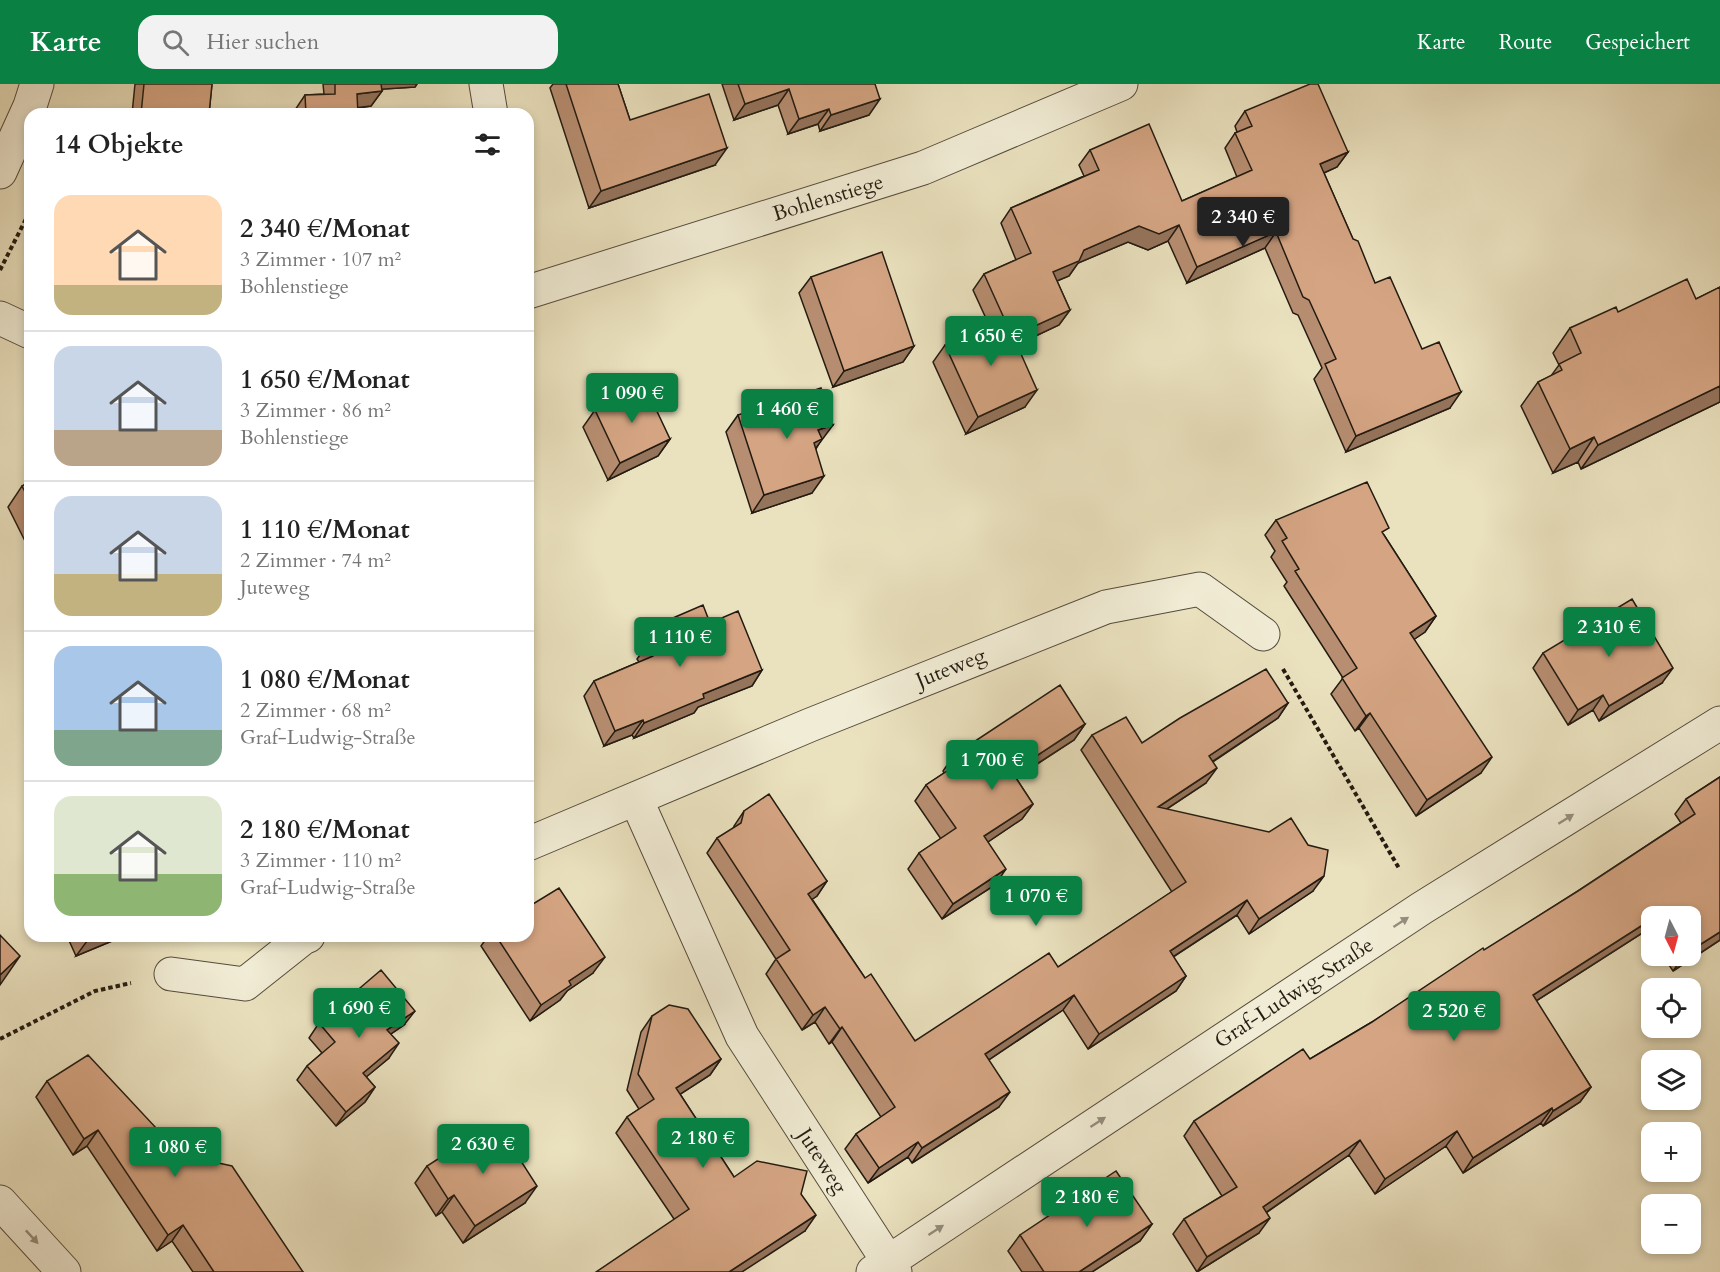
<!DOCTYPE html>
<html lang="de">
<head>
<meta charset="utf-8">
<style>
	body { margin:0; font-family:Cardo,serif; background:#f2f2f2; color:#222; height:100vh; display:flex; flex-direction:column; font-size:22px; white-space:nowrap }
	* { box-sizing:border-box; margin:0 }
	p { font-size:20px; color:#767676 }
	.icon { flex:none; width:33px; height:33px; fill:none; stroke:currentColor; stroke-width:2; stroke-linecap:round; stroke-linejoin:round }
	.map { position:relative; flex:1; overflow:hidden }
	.drawer { position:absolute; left:24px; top:24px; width:510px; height:834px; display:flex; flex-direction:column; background:#fff; border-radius:18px; box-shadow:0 3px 9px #0003 }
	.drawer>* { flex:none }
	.needle { width:39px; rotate:174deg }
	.fabs { position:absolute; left:1641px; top:822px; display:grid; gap:12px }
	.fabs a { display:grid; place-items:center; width:60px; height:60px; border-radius:12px; background:#fff; box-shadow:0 3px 9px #0003; font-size:30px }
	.price { position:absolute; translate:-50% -51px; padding:0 14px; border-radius:6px; background:#0b8043; color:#fff; font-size:20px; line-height:39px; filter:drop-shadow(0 2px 3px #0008) }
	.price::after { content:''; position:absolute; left:50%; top:36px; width:18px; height:14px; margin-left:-9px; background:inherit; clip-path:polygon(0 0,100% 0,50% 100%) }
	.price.current { background:#222; color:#fff }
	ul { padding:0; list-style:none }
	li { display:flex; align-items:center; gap:18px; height:150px; padding:0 30px }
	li+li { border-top:2px solid #e0e0e0 }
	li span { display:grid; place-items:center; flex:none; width:168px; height:120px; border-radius:18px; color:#555 }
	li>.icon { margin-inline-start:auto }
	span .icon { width:72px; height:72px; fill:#fffc; stroke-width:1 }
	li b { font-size:26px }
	h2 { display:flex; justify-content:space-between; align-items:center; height:72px; padding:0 30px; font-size:26px }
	header { display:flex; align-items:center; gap:36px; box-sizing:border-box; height:84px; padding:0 30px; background:#0b8043; color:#fff }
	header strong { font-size:28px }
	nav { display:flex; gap:33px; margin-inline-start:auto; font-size:21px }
	.search { width:420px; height:54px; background:#f2f2f2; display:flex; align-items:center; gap:15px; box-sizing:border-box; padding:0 21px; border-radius:18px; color:#767676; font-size:22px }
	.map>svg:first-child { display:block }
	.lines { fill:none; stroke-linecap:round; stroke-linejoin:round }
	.minor-casing { stroke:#554c3c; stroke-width:35 }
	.tertiary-casing { stroke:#554c3c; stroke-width:35 }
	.path { stroke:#231b11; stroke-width:4; stroke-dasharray:4.5 3; stroke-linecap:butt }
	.minor { stroke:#f1ecd5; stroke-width:33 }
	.tertiary { stroke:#f1ecd5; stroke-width:33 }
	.wall { fill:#b78e71; stroke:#231b11; stroke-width:1.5 }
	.shaded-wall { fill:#95745c; stroke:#231b11; stroke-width:1.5 }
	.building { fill:#d5a583; stroke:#231b11; stroke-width:1.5 }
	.oneway { fill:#948e7d }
	.labels { text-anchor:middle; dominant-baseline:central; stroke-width:4.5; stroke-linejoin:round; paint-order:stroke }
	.street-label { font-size:21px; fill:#231b11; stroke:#f1ecd5 }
</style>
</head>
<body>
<header>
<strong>Karte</strong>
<div class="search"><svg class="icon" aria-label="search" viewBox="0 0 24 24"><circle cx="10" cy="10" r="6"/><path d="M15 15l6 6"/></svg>Hier suchen</div>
<nav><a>Karte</a><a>Route</a><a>Gespeichert</a></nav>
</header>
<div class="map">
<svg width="1720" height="1188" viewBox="0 0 1720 1188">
	<rect width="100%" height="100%" fill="#eae1be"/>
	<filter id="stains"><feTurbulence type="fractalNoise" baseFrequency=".00333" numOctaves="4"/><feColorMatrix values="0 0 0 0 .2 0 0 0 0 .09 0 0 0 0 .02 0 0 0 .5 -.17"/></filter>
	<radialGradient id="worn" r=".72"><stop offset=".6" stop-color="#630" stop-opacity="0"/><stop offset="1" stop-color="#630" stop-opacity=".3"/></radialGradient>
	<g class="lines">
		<g class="minor-casing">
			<path id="minor" d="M486,0l5,30
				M528,208l395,-124 198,-84
				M0,234l30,14
				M636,715l106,237 153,236
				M528,760l282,-119 296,-118 94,-18 63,45
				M171,890l74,10 58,-46 5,-2
				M0,1118l64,70
				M873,1188l549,-364 298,-185"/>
		</g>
		<g class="tertiary-casing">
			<path id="tertiary" d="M0,88l30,-66 7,-22"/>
		</g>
		<path class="path" d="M0,186l30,-59
			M1283,585l117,201
			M0,955l95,-48 36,-8"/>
		<use href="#minor" class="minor"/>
		<use href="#tertiary" class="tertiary"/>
	</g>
	<path class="wall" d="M135,0h77l-3,30h-77z
		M323,0h94l-2,3 -33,2v2l-11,15 -13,2v6h-63v-4l10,-15 19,-1z
		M553,0h65l12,36 85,45 -126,43 -39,-120z
		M722,0h153l-6,31 -49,16 -2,-7 -30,10 -10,-29 -44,15z
		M1245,27l103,41 -11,15 -13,6 29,66 22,44 47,66 28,59 -104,44 -32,-73 8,-11 -24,-53 -5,-2 -28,-65 -78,35 -19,-42 -20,9 -20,-8 -50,21 -9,13 -12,5 13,29 -11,15 -42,20 8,62 -59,27 -33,-72 12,-17 44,-20 -16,-35 11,-16 32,-14 -15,-37 10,-15 73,-32 -5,-11 11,-15 92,51 55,-24 -12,-29 10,-15 2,-1 -2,-6z
		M811,193l103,69 -11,16 -70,25 -34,-94z
		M1720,203v115l-139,67 -3,-7 -25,11 -32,-67 17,-24 13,-6 8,-11 -6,-12 17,-25 48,-16 78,-13z
		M595,326l75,29 -12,17 -50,24 -25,-53z
		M738,331l83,27h-1l-4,7 -4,44 -60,20 -26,-81z
		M30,398v69l-22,-44 14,-21z
		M1276,436l108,15 52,81 -11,16 -11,7 67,134 -65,43 -57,-88 -4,3 -24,-37 12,-16 -59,-92 3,-4 -16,-25 4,-6 -10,-16z
		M666,537l44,2 52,47 -10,16 -54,21 -4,6 -60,25 -2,-3 -28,11 -20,-50 10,-15 45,-19 -2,-3 11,-15 9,-5 -2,-3z
		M1543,569l119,30 -63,38 -6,-11 -25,15 -35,-57z
		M1288,619l-10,15 -65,44 -7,21 -39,26 146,82 -64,43 -12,-19 -64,42 13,19 -10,15 -88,58 -25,-39 -74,50 10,47 -87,56 -4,-6 -40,26 -23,-34 11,-15 25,-17 -49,-75 -3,2 -14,-22 -13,8 -36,-56 10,-15 -69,-106 10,-15 16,-9 1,-3 10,-15 83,70 -10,15 -5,3 53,79 50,63 143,-74 114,-75 -91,-142 11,-15 50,8z
		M1085,640l-11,16 -58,38 17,26 -11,15 -34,23 7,43 -53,34 -34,-50 11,-16 22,-14 -26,-38 11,-16 18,-12 -1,-2 11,-16z
		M1720,693v163l-47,31 -10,-15h27v-40h-38v21l-5,-7 -111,71 55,86 -11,15 -37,24 -2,-3 -78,50 -17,-27 -71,48 -26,-39 -83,58 -7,20 -62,39 -24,-38 11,-15 38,-23 -38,-60 10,-15 116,-62 62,-37 206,-131 103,-68 -6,-9 11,-15z
		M67,852h57l-48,20z
		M488,852h40l65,37 -26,18 -7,9 -30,21 -49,-75z
		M652,932l69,43 -11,16 -30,19 54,83 67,17 4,37 -131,-12 -58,-86 11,-16 12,-8 -12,-19 14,-58z
		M319,939l85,2 -13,9 -2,24 -23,19 9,10 -10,15 -29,24 -39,-46 10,-14 15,-13 -13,-15z
		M47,997l100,65 -1,1 157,125h-110l-21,-31 -15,10 -70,-105 -14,9 -37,-58z
		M427,1082l98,37 -62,40 -21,-31 -6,4 -21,-33z
		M1152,1140l-12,17 -48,31h-70l-14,-21 12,-16z"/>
	<path class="shaded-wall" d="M374,0h43l-2,3 -45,3z
		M789,5l-11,16 -44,15 11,-16z
		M382,7l-11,15 -25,3 11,-15z
		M880,15l-11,16 -49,16 11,-16z
		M829,25l-11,15 -30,10 11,-15z
		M727,64l-12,17 -126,43 12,-17z
		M1348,68l-11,15 -27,12 10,-15z
		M1179,141l-11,16 -20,9 -20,-8 -50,21 -9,13 -27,11 11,-15 31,-22 55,-24z
		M1276,148l-11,16 -78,35 10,-16z
		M1070,226l-11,15 -58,27 11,-16z
		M914,262l-11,16 -70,25 11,-16z
		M1720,302v16l-139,67 17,-24z
		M1037,306l-12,17 -59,27 12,-17z
		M1461,308l-11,16 -104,44 10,-16z
		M833,341l-23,31 -8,4 16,-30z
		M1594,353l-16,25 -25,11 17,-24z
		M670,355l-12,17 -50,24 12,-17z
		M824,392l-12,17 -60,20 12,-18z
		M1436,532l-11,16 -25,17 10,-16z
		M1673,584l-11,15 -63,38 10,-15z
		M762,586l-10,16 -54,21 -4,6 -60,25 10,-15 59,-29z
		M1603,611l-10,15 -25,15 10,-15z
		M1288,619l-10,15 -80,53 11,-15z
		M1370,629l-11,15 -4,3 11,-15z
		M643,636l-11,15 -28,11 11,-15z
		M1085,640l-11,16 -73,47 11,-15z
		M1492,673l-11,16 -65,43 11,-16z
		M1217,684l-11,15 -59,39 11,-15z
		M1033,720l-11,15 -49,33 11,-16z
		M1006,785l-11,16 -53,34 11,-15z
		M1324,792l-11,15 -64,43 10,-15z
		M827,797l-10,15 -19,13 10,-15z
		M1247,816l-10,15 -78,51 11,-15z
		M1652,835v5l-5,6 -125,80 11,-15z
		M1720,848v8l-47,31 11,-15h6v-5z
		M98,852h26l-48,20 11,-15z
		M20,872l-20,29v-10z
		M605,873l-12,16 -26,18 -7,9 -30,21 11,-16 28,-24z
		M1186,892l-10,15 -88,58 11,-15z
		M1074,911l-11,15 -88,59 10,-15z
		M825,923l-10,15 -13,8 11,-15z
		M415,927l-11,14 -28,19 11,-14z
		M842,943l-10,15 -3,2 11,-15z
		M399,959l-10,15 -36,30 10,-15z
		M721,975l-11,16 -45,29 11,-16z
		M375,1003l-10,15 -29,24 10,-14z
		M1591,1003l-11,15 -37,24 10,-15z
		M1010,1008l-11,15 -87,56 10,-15z
		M1552,1024l-11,15 -78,50 10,-15z
		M98,1046l-11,16 -14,9 11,-16z
		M158,1046l-11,16 -22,15 11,-16z
		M1457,1047l-11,15 -71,48 10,-15z
		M1360,1056l-11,15 -97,67 11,-15z
		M918,1058l-10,15 -40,26 11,-15z
		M537,1102l-12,17 -62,40 12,-17z
		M454,1111l-12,17 -6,4 12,-17z
		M816,1131l-11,16 -63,41h-13z
		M1270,1134l-11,15 -62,39 10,-15z
		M1152,1140l-12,17 -48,31h-13z
		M183,1141l-11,16 -15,10 11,-16z"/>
	<path class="building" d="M144,0h68l-3,30h-68z
		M335,0h46l1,7 -25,3 1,20h-52l-1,-19 30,-1z
		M566,0h52l12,36 79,-26 18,54 -126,43z
		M738,0h137l5,15 -49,16 -2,-6 -30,10 -10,-30 -44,15z
		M1310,0h8l30,68 -28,12 33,75 5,2 17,42 15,-6 32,72 17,-7 22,50 -105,44 -31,-72 11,-5 -27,-59 -6,-3 -27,-65 -79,35 -18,-42 -20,9 -20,-8 -55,24 -5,11 -26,11 17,38 -57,26 -8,-18h-1l-20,-44 47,-21 -20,-45 88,-38 -9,-20 59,-26 33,77 70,-31 -17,-37 17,-7 -7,-15z
		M882,168l32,94 -70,25 -33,-94z
		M1687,195l9,20 24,-12v99l-122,59 -4,-8 -24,12 -32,-67 24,-12 -3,-6 22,-11 -11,-25 46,-21 2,5z
		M1005,234l32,72 -59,27 -33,-72z
		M645,302l25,53 -50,24 -25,-53z
		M821,304l12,37 -15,5 4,9 -8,4 10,33 -60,19 -26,-80z
		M30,398v19l-8,-15z
		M1367,398l22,46 -7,4 54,84 -26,17 82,124 -65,43 -57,-87 -4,3 -24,-38 15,-10 -62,-97 4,-2 -17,-28 5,-3 -11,-18z
		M1632,515l41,69 -64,38 -6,-11 -25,15 -35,-57z
		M703,521l7,18 28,-12 24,59 -59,24 1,4 -60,25 -1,-3 -28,11 -21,-50 59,-25 -5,-12 22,-13 -4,-10z
		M1266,585l22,34 -79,53 8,12 -59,39 111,25 22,-14 17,27 20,5 -4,26 -65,43 -12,-19 -77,51 16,25 -87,58 -25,-39 -89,59 25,38 -88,56 -4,-6 -39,26 -23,-34 39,-27 -53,-80 -2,2 -15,-22 -12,8 -37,-56 14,-9 -73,-112 24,-15 3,-12 25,-17 58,87 -19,13 57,84 6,-4 44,67 134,-88 9,14 128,-85 -94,-147 34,-18 16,26 38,-25z
		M1060,601l25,39 -73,48 21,32 -49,32 22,33 -53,35 -34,-51 37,-25 -30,-43 33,-22 -5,-8z
		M1720,693v155l-30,19v-35h-31l-1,-1 -3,1h-3v3l-119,76 58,92 -38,24 -1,-3 -79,50 -16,-27 -72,48 -25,-39 -97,67 7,11 -63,39 -23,-38 53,-32 -43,-66 109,-72 7,10 62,-37 111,-74 1,2 94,-59 117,-77 -9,-15z
		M559,804l46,69 -36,24 2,4 -30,20 -45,-69h32v-29z
		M0,851l20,21 -20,19z
		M85,852h13l-11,5z
		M381,886l34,41 -28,19 12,13 -36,30 12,14 -29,25 -39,-46 28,-24 -16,-19z
		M669,921l19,4 33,50 -45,29 58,89 23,-16 50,10 -6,23 15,21 -87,57h-133l93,-63 -62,-92 27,-18 -16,-25 14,-58z
		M88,971l70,75 -22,15 96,21 71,106h-89l-31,-47 -15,10 -70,-105 -14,9 -37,-58z
		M499,1043l38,59 -62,40 -21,-31 -6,4 -21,-33 50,-32 3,5z
		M1116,1087l36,53 -73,48h-35l-24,-37z"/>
	<defs><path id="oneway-solid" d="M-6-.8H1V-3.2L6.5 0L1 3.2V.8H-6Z" transform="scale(1.5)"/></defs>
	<g class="oneway">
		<use href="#oneway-solid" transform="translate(1566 735) rotate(-32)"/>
		<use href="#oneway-solid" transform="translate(1401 838) rotate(-33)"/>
		<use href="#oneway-solid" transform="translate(1098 1038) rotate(-33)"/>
		<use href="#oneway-solid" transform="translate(936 1146) rotate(-33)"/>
		<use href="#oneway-solid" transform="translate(32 1153) rotate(47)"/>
	</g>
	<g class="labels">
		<g class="street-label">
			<text transform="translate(828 114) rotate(-17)">Bohlenstiege</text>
			<text transform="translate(951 584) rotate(-22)">Juteweg</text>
			<text transform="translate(1294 909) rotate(-33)">Graf-Ludwig-Straße</text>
			<text transform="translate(822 1077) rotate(57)">Juteweg</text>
		</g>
	</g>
	<rect width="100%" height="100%" filter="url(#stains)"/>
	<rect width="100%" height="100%" fill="url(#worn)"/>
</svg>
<div class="fabs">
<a><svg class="needle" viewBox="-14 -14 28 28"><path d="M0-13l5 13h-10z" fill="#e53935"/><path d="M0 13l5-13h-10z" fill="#767676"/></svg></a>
<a><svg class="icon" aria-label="locate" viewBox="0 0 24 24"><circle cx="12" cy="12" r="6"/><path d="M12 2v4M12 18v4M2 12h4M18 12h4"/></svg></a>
<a><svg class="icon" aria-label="layers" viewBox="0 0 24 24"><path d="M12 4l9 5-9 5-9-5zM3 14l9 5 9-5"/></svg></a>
<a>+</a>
<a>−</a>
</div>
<b class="price current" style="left:1243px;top:164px">2 340 €</b>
<b class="price" style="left:991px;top:283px">1 650 €</b>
<b class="price" style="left:632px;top:340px">1 090 €</b>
<b class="price" style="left:787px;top:356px">1 460 €</b>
<b class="price" style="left:1609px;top:574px">2 310 €</b>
<b class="price" style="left:680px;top:584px">1 110 €</b>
<b class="price" style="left:992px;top:707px">1 700 €</b>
<b class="price" style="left:1036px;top:843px">1 070 €</b>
<b class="price" style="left:359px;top:955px">1 690 €</b>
<b class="price" style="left:1454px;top:958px">2 520 €</b>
<b class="price" style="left:703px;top:1085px">2 180 €</b>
<b class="price" style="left:483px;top:1091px">2 630 €</b>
<b class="price" style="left:175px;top:1094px">1 080 €</b>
<b class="price" style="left:1087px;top:1144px">2 180 €</b>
<section class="drawer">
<h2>14 Objekte<svg class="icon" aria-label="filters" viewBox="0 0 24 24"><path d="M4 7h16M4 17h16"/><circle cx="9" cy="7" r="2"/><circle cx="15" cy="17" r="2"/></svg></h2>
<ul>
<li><span style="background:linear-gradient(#ffd9b3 75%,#c2b280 0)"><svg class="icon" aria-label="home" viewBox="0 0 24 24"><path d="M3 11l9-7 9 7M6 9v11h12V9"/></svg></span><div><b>2 340 €/Monat</b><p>3 Zimmer · 107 m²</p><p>Bohlenstiege</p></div></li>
<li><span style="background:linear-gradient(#c9d6e8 70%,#b9a48a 0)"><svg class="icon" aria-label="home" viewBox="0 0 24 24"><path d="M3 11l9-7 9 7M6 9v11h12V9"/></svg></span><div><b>1 650 €/Monat</b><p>3 Zimmer · 86 m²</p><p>Bohlenstiege</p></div></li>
<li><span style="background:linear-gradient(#c9d6e8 65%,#c2b280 0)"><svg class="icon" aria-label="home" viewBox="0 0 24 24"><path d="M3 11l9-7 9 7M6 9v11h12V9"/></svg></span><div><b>1 110 €/Monat</b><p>2 Zimmer · 74 m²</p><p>Juteweg</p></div></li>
<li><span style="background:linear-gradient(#a9c7e8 70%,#7fa58c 0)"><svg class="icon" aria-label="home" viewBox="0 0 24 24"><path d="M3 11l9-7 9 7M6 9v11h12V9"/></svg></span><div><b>1 080 €/Monat</b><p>2 Zimmer · 68 m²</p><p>Graf-Ludwig-Straße</p></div></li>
<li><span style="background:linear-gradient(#dfe7d0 65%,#8fb573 0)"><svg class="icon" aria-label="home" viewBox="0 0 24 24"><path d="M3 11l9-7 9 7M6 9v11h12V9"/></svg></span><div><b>2 180 €/Monat</b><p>3 Zimmer · 110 m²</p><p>Graf-Ludwig-Straße</p></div></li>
</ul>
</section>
</div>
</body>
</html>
